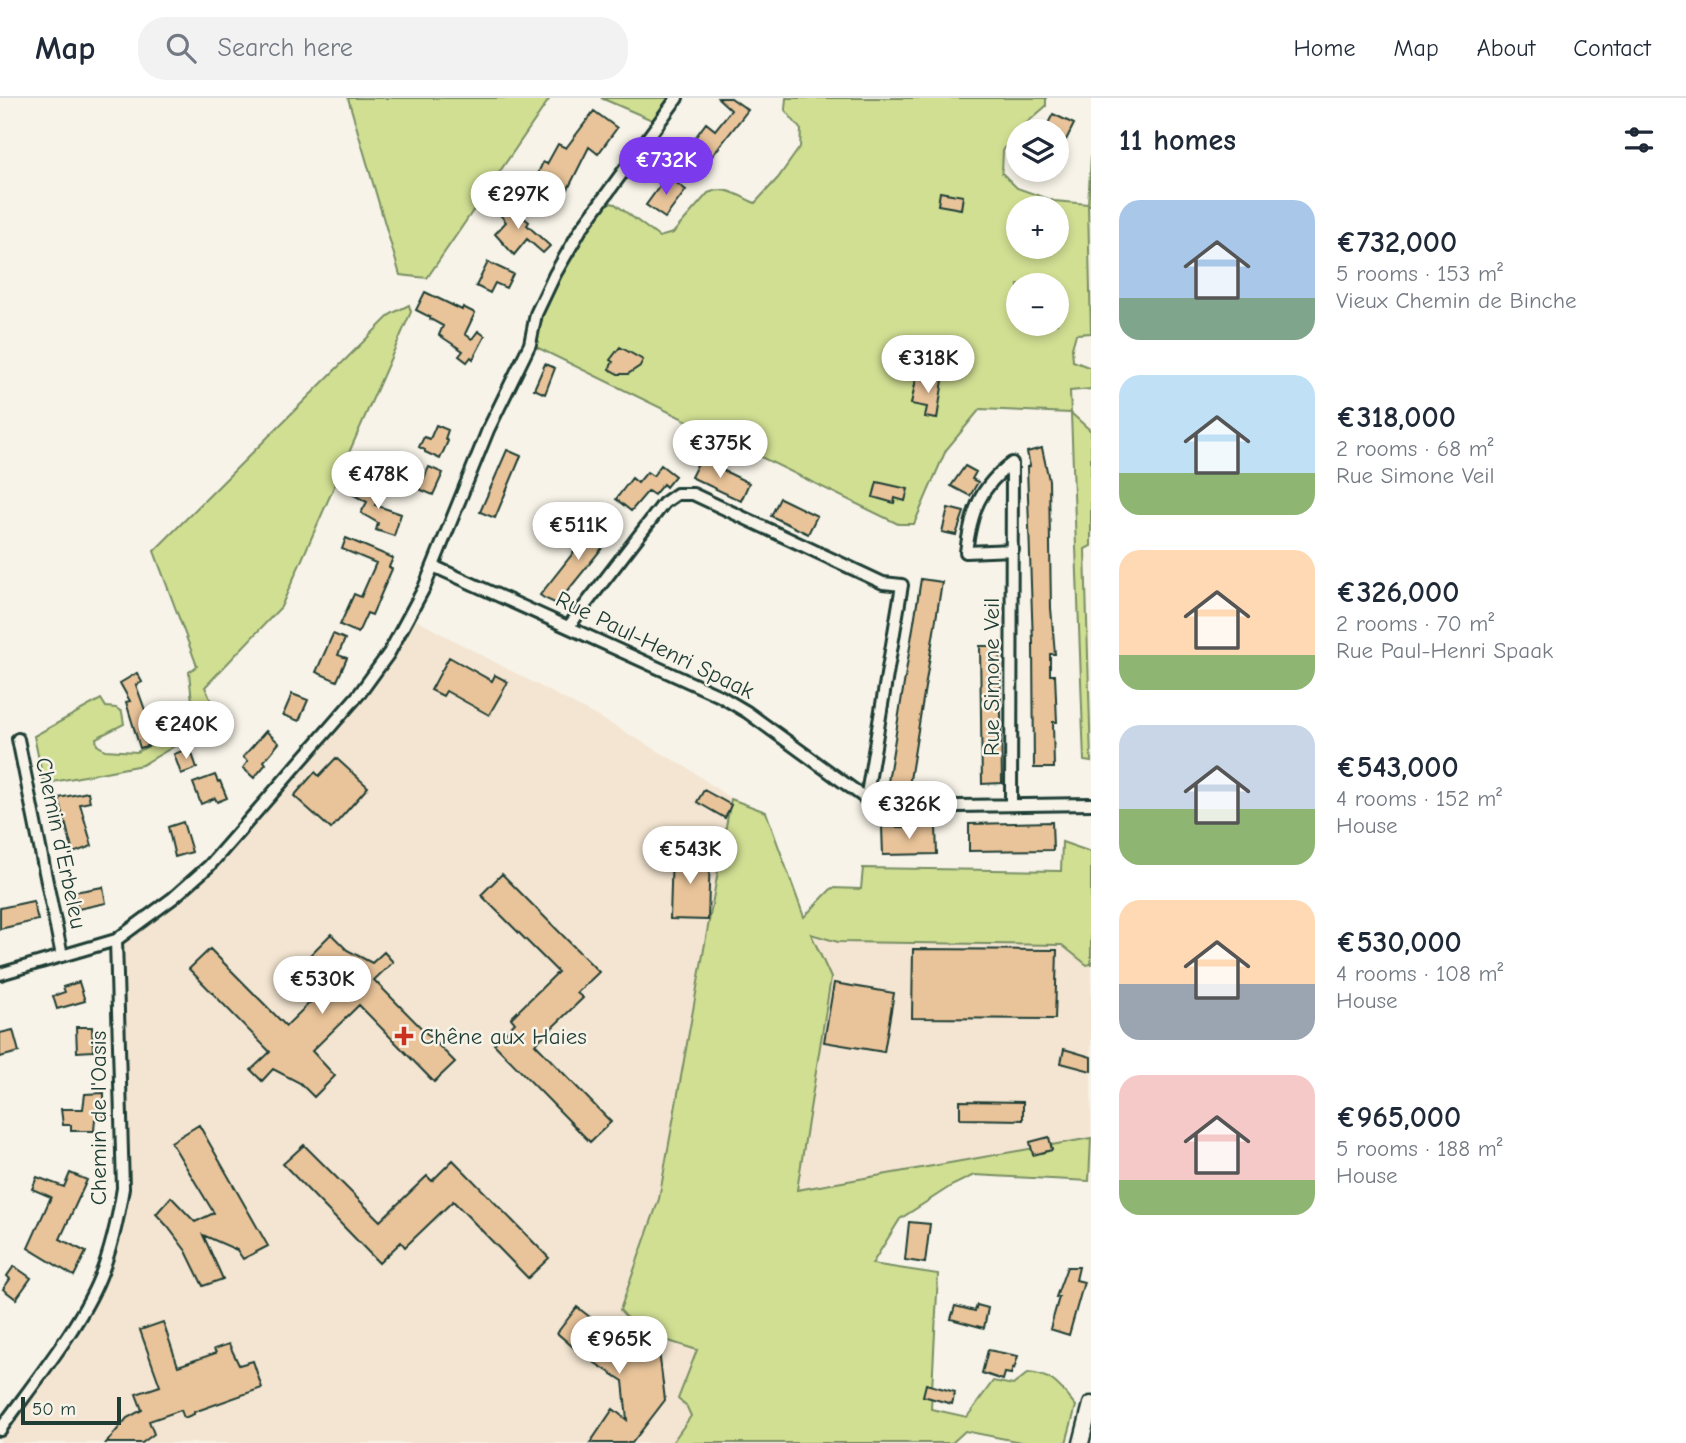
<!DOCTYPE html>
<html lang="en">
<head>
<meta charset="utf-8">
<style>
	body { margin:0; font-family:"Comic Neue",sans-serif; background:#f2f2f3; color:#1f2937; height:100vh; display:flex; flex-direction:column; font-size:26px; white-space:nowrap }
	* { box-sizing:border-box; margin:0 }
	p { font-size:23px; color:#747a83 }
	.icon { flex:none; width:38px; height:38px; fill:none; stroke:currentColor; stroke-width:2; stroke-linecap:round; stroke-linejoin:round }
	.map { position:relative; flex:1; overflow:hidden }
	.side { display:flex; flex-direction:column; background:#fff; width:595px }
	.side>* { flex:none }
	.fabs { position:absolute; left:1006px; top:21px; display:grid; gap:14px }
	.fabs a { display:grid; place-items:center; width:63px; height:63px; border-radius:50%; background:#fff; box-shadow:0 4px 10px #0003; font-size:35px }
	.scale { position:absolute; left:21px; bottom:18px; width:100px; box-sizing:border-box; padding-left:7px; border:4px solid #1f3d34; border-top:0; font-size:19px; line-height:24px; white-space:nowrap; color:#1f3d34; -webkit-text-stroke:5px #f7f3e8; paint-order:stroke }
	.price { position:absolute; translate:-50% -60px; padding:0 16px; border-radius:24px; background:#fff; color:#222; font-size:23px; line-height:46px; filter:drop-shadow(0 2px 4px #0008) }
	.price::after { content:''; position:absolute; left:50%; top:42px; width:21px; height:16px; margin-left:-10px; background:inherit; clip-path:polygon(0 0,100% 0,50% 100%) }
	.price.active { background:#7c3aed; color:#fff }
	ul { padding:0; list-style:none }
	li { display:flex; align-items:center; gap:21px; height:175px; padding:0 28px }
	li span { display:grid; place-items:center; flex:none; width:196px; height:140px; border-radius:21px; color:#555 }
	li>.icon { margin-inline-start:auto }
	span .icon { width:84px; height:84px; fill:#fffc; stroke-width:1 }
	li b { font-size:30px }
	h2 { display:flex; justify-content:space-between; align-items:center; height:84px; padding:0 28px; font-size:30px }
	header { display:flex; align-items:center; gap:42px; box-sizing:border-box; height:98px; padding:0 35px; background:#fff; border-bottom:2px solid #e0e1e3 }
	header strong { font-size:33px }
	nav { display:flex; gap:38px; margin-inline-start:auto; font-size:24px }
	.search { width:490px; height:63px; background:#f2f2f3; display:flex; align-items:center; gap:18px; box-sizing:border-box; padding:0 24px; border-radius:28px; color:#747a83; font-size:26px }
	main { display:flex; flex:1; min-height:0 }
	.map>svg:first-child { display:block }
	.built { fill:#f3e5d1 }
	.green { fill:#d1df93; stroke:#788e64; stroke-width:2; fill-rule:evenodd }
	.building { fill:#e9c49a; stroke:#1f3d34; stroke-width:2 }
	.lines { fill:none; stroke-linecap:round; stroke-linejoin:round }
	.street-casing { stroke:#1f3d34; stroke-width:16 }
	.secondary-casing { stroke:#1f3d34; stroke-width:19 }
	.street { stroke:#f7f3e8; stroke-width:10 }
	.secondary { stroke:#f7f3e8; stroke-width:14 }
	.poi-dot { fill:#c8321e; stroke:#f7f3e8; stroke-width:2.5 }
	.labels { text-anchor:middle; dominant-baseline:central; stroke-width:5; stroke-linejoin:round; paint-order:stroke }
	.street-label { font-size:23px; fill:#1f3d34; stroke:#f7f3e8 }
	.poi-label { font-size:23px; fill:#1f3d34; stroke:#f7f3e8; text-anchor:start }
</style>
</head>
<body>
<header>
<strong>Map</strong>
<div class="search"><svg class="icon" aria-label="search" viewBox="0 0 24 24"><circle cx="10" cy="10" r="6"/><path d="M15 15l6 6"/></svg>Search here</div>
<nav><a>Home</a><a>Map</a><a>About</a><a>Contact</a></nav>
</header>
<main>
<div class="map">
<svg width="1091" height="1345" viewBox="0 0 1091 1345">
	<rect width="100%" height="100%" fill="#f7f3e8"/>
	<filter id="ink" filterUnits="userSpaceOnUse"><feTurbulence type="fractalNoise" baseFrequency=".0143" numOctaves="2"/><feDisplacementMap in="SourceGraphic" scale="14" xChannelSelector="R" yChannelSelector="G"/><feConvolveMatrix kernelMatrix="1 2 1 2 8 2 1 2 1" color-interpolation-filters="sRGB"/></filter>
	<g filter="url(#ink)">
		<path class="built" d="M410,519l201,107 78,45 42,30 35,13 44,121 28,9 224,3 25,20 4,-1v174l-294,52 -157,142 57,18 -19,49 9,8 4,9 -19,27h-672v-13l99,-151 24,-91 -7,-248 57,-42 167,-180z"/>
		<path class="green" d="M348,0h202l-123,180 -27,-3z
			M601,0h76l-18,25z
			M786,0h260v8l-33,29 -10,16 -1,22 15,15 37,13 34,3 3,-48v49h-3l3,128 -15,1 -4,14 1,13 18,7v21l-21,2 1,22 20,18v115l-6,3 6,213 -7,-1 -13,-348 -91,-4 -34,41 -32,74h-16l-368,-180 6,-30 66,-113 13,3 44,33 14,-4 35,-40c17,-8 31,3 47,10l23,-25 22,-31 1,-17 -16,-20zM1018,110h39v39h-39zM1018,187h39v39h-39z
			M409,207l2,7 -130,295 -76,80 14,33 -77,45 -89,17 -10,-3 -9,-43 67,-37 5,8 10,1 6,4 2,12 -28,14 1,7 8,5 32,2 24,-12 9,-13 14,-8 8,-17 -3,-30 8,-6 -43,-115 237,-237z
			M731,701l35,13 38,105 28,-29 29,1 2,-21 198,3 1,-29 29,10v112l-4,1 -25,-20 -224,-3 -27,-8 20,44 -34,212 294,-52 -2,43 -115,-6 -23,11 -51,33 -28,45 66,10 -7,135 36,8 26,-36 20,4 15,-12c26,2 32,14 48,33l-10,37h-40l-61,-12 -13,12h-280l19,-27 -4,-9 -9,-8 19,-49 -57,-18 -20,-22 39,-111z"/>
		<path class="building" d="M718,0h13l17,12 -46,59 -19,-15 23,-31 9,7 16,-20z
			M594,13l23,17 -19,26 -9,-7 -25,50 -3,-1 -4,8 -15,-9 8,-16 -12,-6 5,-11 4,2 11,-20 8,4z
			M1053,16l21,10 -17,34v-27h-13z
			M667,78l19,14 -21,28 -19,-13z
			M940,94l23,4 -2,13 -23,-4z
			M506,105l23,19 -2,3 23,21 -7,7 -16,-14 -13,16 -19,-21 11,-12 -8,-10z
			M488,164l25,12 -7,14 -11,-5 -5,10 -14,-7z
			M425,194l37,18 1,-3 12,6 -10,21 7,5 6,-8 7,5 -12,23 -2,-2 -4,5 -8,-6 4,-5 -24,-16 4,-9 -13,-7v-2l-14,-7z
			M620,249l23,13 -3,6 -12,8h-10l-9,-5 4,-7 -3,-2z
			M545,266l10,4 -10,26 -11,-5z
			M917,276l26,6 -6,39 -12,-2 2,-10 -16,-3z
			M436,327l12,5 -3,9 3,2 -8,18 -15,-7v-2l-6,-3 5,-10 6,2z
			M1042,350l7,32 2,128 4,46h-5v21h5l2,47h-4l1,46h-20l-1,-125 -6,-176 3,-1 -3,-14z
			M507,352l14,6 -26,62 -15,-6z
			M700,361l49,24 -8,18 -50,-24z
			M661,367l14,11 -9,11 -3,-3 -9,11 -6,-4 -17,20 -15,-12 16,-21 6,5 9,-11 6,4z
			M965,368l11,6 -4,7 6,3 -8,14 -19,-10z
			M429,369l14,6 -10,22 -14,-6z
			M877,384l31,7 -3,12 -10,-3 -1,5 -21,-6z
			M358,386l22,12 -5,9 26,9 -7,22 -18,-6 2,-7 -17,-10 6,-11 -15,-8z
			M780,400l37,18 -9,18 -37,-18z
			M948,410l16,4 -8,23 -14,-3z
			M600,421l16,12 -59,73 -13,-6 -4,-3z
			M346,440l47,20 -4,9 3,2 -20,46 -5,-2 -9,20 -18,-8 14,-31 7,3 15,-34 -34,-14z
			M921,481l21,3 -33,204 -21,-4z
			M333,536l12,5 -7,16 9,3 -10,23 -21,-9z
			M980,548h20l2,137 -20,1z
			M449,559l43,24 3,-6 13,7 -19,33 -43,-24 -3,5 -12,-6z
			M137,575l5,9 -6,3 21,58 -17,5 -14,-46 4,-1 -10,-18z
			M292,596l16,6 -9,21 -16,-6z
			M266,633l13,12 -15,18 2,3 -12,14 -11,-10 5,-7 -5,-4z
			M190,650l7,20 -16,6 -7,-20z
			M336,660l32,29 -37,42 -37,-33 21,-24 4,4z
			M215,677l3,7 2,-1 7,17 -10,4 -2,-4 -14,6 -8,-21z
			M704,692l27,15 -6,13 -28,-16z
			M88,694l2,10 -10,2 12,42 -19,7 -14,-55z
			M183,724l9,30 -17,5 -7,-30z
			M1052,724l1,28 -84,1v-27z
			M882,729h54l1,27 -54,1z
			M672,753l38,1 -2,68 -38,-1z
			M502,776l97,98 -22,21 6,5 -48,46 76,78 -21,20 -96,-98 21,-21 -4,-5 47,-46 -77,-77z
			M103,789l3,16 -28,6 -4,-17z
			M33,803l5,19 -38,9v-21z
			M331,836l16,16 25,13 12,-11 9,10 -19,18 81,82 -21,20 -75,-77 -47,46 23,25 -21,21 -14,-14 -27,-14 -11,12 -11,-11 19,-18 -81,-83 21,-20 76,77 47,-46 -24,-24z
			M913,851l144,1 -2,69 -143,-1z
			M79,884l6,19 -28,8 -4,-13 12,-4 -2,-5z
			M834,885l60,10 -10,59 -60,-10z
			M76,929h16l1,24 -16,1z
			M13,932l6,22 -19,5v-24z
			M1064,951l27,8v14l-30,-8z
			M104,995v26h-9l-1,12h-23v-6h-8l-2,-16h22l2,-15z
			M960,1003l63,1v18l-63,-1z
			M199,1027l69,121 -25,13 -6,-9 -34,-15 20,44 -20,7 -17,-35 -18,-24 -12,-13 15,-17 24,25 19,-9 -43,-71z
			M1049,1039l3,13 -19,5 -3,-13z
			M304,1047l76,76 47,-45 5,5 21,-21 96,98 -21,20 -75,-77 -48,46 -4,-5 -22,21 -96,-99z
			M70,1075l17,7 -27,59 26,13 -12,24 -46,-28 23,-51 -19,-8 5,-12 27,10z
			M909,1124l21,2 -5,39 -20,-3z
			M14,1168l17,12 -15,21 -13,-10 7,-10 -3,-3z
			M1067,1169h12l-3,13 8,2 -15,53 -19,-6 9,-32h-3z
			M977,1207l11,3 -4,20 -33,-9 4,-13 20,5z
			M577,1209l62,48 7,-8 9,-1 1,5h3l6,49 -33,43h-42l23,-34 14,11 -4,-39 -42,-27 -24,-21z
			M163,1224l15,44 38,-13 -2,-4 15,-5 10,21 14,-4 9,27 -68,24v2l-10,4 -3,-8 -32,11 5,13 -12,9h-36l21,-25 15,-8 -6,-16 24,-8 -20,-56z
			M988,1252l30,6 -4,13 -1,-1 -2,6 -6,-1 -2,7 -21,-7z
			M926,1286l29,8 -3,12 -29,-8z"/>
		<g class="lines">
			<g class="street-casing">
				<path id="street" d="M433,468l287,130 27,16 125,91 17,4 202,-3
					M569,528l95,-123 13,-9h16l190,89 19,2 -36,215
					M18,641l44,217
					M1011,706l1,-341c-33,24 -41,50 -46,89l47,-2
					M0,876l116,-34 57,-42 36,-32 151,-173 29,-40 35,-65 64,-158 42,-86 6,-30 19,-40 26,-45 96,-131
					M0,1332c32,-45 80,-103 100,-153 12,-29 18,-58 23,-89l-7,-248"/>
			</g>
			<g class="secondary-casing">
				<path id="secondary" d="M1081,1345l10,-39"/>
			</g>
			<use href="#street" class="street"/>
			<use href="#secondary" class="secondary"/>
		</g>
	</g>
	<path class="poi-dot" d="M400.5 927.5h7v7h7v7h-7v7h-7v-7h-7v-7h7z"/>
	<g class="labels">
		<g class="street-label">
			<text transform="translate(655 547) rotate(26)">Rue Paul-Henri Spaak</text>
			<text transform="translate(991 579) rotate(-90)">Rue Simone Veil</text>
			<text transform="translate(61 745) rotate(78)">Chemin d'Erbeleu</text>
			<text transform="translate(98 1020) rotate(-90)">Chemin de l'Oasis</text>
		</g>
		<g class="poi-label">
			<text x="420" y="938">Chêne aux Haies</text>
		</g>
	</g>
</svg>
<div class="fabs">
<a><svg class="icon" aria-label="layers" viewBox="0 0 24 24"><path d="M12 4l9 5-9 5-9-5zM3 14l9 5 9-5"/></svg></a>
<a>+</a>
<a>−</a>
</div>
<div class="scale">50 m</div>
<b class="price active" style="left:666px;top:99px">€732K</b>
<b class="price" style="left:518px;top:133px">€297K</b>
<b class="price" style="left:928px;top:297px">€318K</b>
<b class="price" style="left:720px;top:382px">€375K</b>
<b class="price" style="left:378px;top:413px">€478K</b>
<b class="price" style="left:578px;top:464px">€511K</b>
<b class="price" style="left:186px;top:663px">€240K</b>
<b class="price" style="left:909px;top:743px">€326K</b>
<b class="price" style="left:690px;top:788px">€543K</b>
<b class="price" style="left:322px;top:918px">€530K</b>
<b class="price" style="left:619px;top:1278px">€965K</b>
</div>
<section class="side">
<h2>11 homes<svg class="icon" aria-label="filters" viewBox="0 0 24 24"><path d="M4 7h16M4 17h16"/><circle cx="9" cy="7" r="2"/><circle cx="15" cy="17" r="2"/></svg></h2>
<ul>
<li><span style="background:linear-gradient(#a9c7e8 70%,#7fa58c 0)"><svg class="icon" aria-label="home" viewBox="0 0 24 24"><path d="M3 11l9-7 9 7M6 9v11h12V9"/></svg></span><div><b>€732,000</b><p>5 rooms · 153 m²</p><p>Vieux Chemin de Binche</p></div></li>
<li><span style="background:linear-gradient(#bfe0f5 70%,#8fb573 0)"><svg class="icon" aria-label="home" viewBox="0 0 24 24"><path d="M3 11l9-7 9 7M6 9v11h12V9"/></svg></span><div><b>€318,000</b><p>2 rooms · 68 m²</p><p>Rue Simone Veil</p></div></li>
<li><span style="background:linear-gradient(#ffd9b3 75%,#8fb573 0)"><svg class="icon" aria-label="home" viewBox="0 0 24 24"><path d="M3 11l9-7 9 7M6 9v11h12V9"/></svg></span><div><b>€326,000</b><p>2 rooms · 70 m²</p><p>Rue Paul-Henri Spaak</p></div></li>
<li><span style="background:linear-gradient(#c9d6e8 60%,#8fb573 0)"><svg class="icon" aria-label="home" viewBox="0 0 24 24"><path d="M3 11l9-7 9 7M6 9v11h12V9"/></svg></span><div><b>€543,000</b><p>4 rooms · 152 m²</p><p>House</p></div></li>
<li><span style="background:linear-gradient(#ffd9b3 60%,#9aa5b1 0)"><svg class="icon" aria-label="home" viewBox="0 0 24 24"><path d="M3 11l9-7 9 7M6 9v11h12V9"/></svg></span><div><b>€530,000</b><p>4 rooms · 108 m²</p><p>House</p></div></li>
<li><span style="background:linear-gradient(#f6c9c9 75%,#8fb573 0)"><svg class="icon" aria-label="home" viewBox="0 0 24 24"><path d="M3 11l9-7 9 7M6 9v11h12V9"/></svg></span><div><b>€965,000</b><p>5 rooms · 188 m²</p><p>House</p></div></li>
</ul>
</section>
</main>
</body>
</html>
